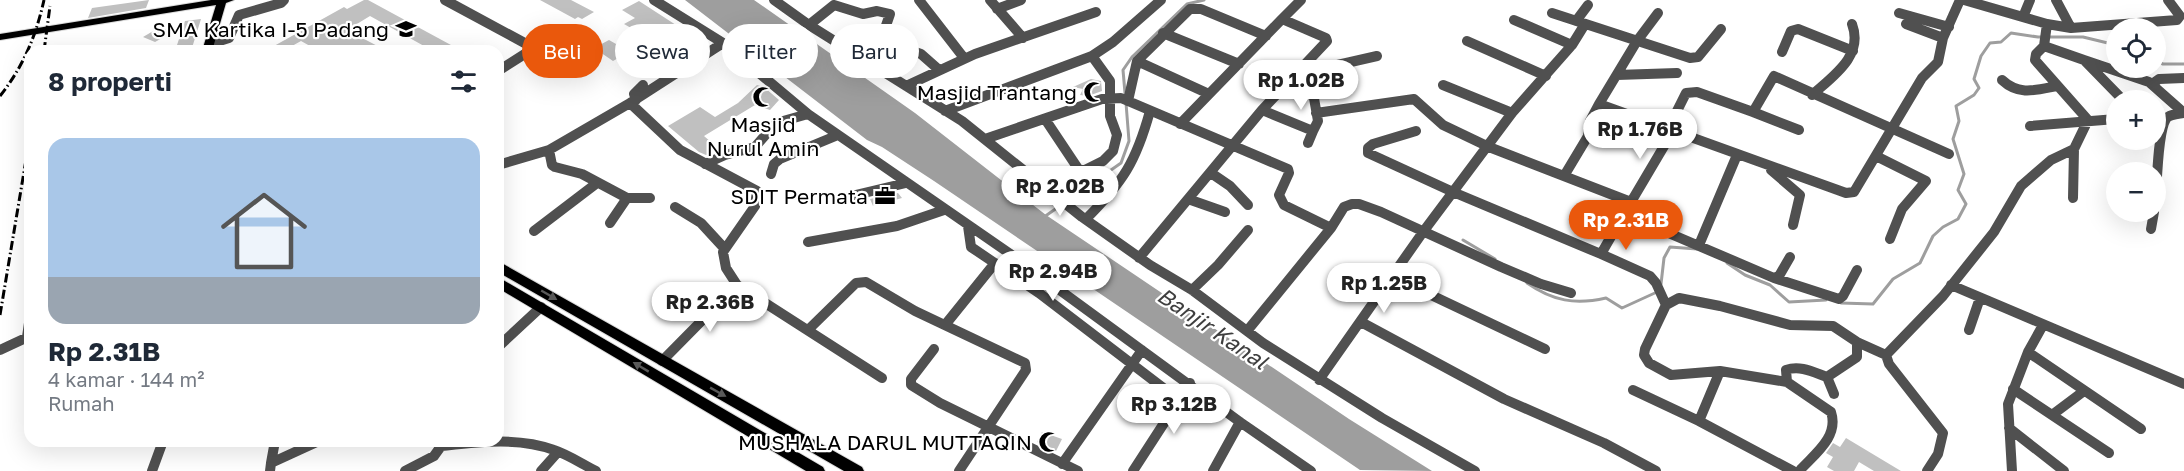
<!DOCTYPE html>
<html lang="id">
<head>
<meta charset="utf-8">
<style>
	body { margin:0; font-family:"Golos Text",sans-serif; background:#f6f6f7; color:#1f2937; height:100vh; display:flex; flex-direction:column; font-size:22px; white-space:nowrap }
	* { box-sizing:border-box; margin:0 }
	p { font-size:20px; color:#747a83 }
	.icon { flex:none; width:33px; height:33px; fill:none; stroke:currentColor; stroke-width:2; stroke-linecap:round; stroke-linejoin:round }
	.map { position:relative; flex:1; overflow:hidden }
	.side { position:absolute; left:24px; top:45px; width:480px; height:402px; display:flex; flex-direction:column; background:#fff; border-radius:18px; box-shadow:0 6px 24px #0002 }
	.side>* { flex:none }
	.top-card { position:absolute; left:522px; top:24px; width:570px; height:54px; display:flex; gap:12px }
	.fabs { position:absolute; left:2106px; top:18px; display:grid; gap:12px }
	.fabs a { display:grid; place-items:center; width:60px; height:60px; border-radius:50%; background:#fff; box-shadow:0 6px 24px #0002; font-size:30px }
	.price { position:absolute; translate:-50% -51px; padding:0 14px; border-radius:21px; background:#fff; color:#222; font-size:20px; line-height:39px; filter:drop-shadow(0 2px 3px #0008) }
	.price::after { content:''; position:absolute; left:50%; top:36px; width:18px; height:14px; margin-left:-9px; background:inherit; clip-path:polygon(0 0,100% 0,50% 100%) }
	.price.selected { background:#ea580c; color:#fff }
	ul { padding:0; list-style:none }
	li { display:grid; align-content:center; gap:12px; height:318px; padding:0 24px }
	li span { display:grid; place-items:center; height:186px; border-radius:18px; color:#555 }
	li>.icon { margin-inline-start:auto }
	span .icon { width:108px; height:108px; fill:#fffc; stroke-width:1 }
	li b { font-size:26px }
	h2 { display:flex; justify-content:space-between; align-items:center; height:72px; padding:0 24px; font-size:26px }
	.pill { padding:0 21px; border-radius:27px; background:#fff; box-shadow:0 6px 24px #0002; font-size:21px; line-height:54px }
	.pill.selected { background:#ea580c; color:#fff }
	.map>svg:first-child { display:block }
	.water { fill:#9e9e9e }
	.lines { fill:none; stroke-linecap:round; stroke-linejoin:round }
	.stream { stroke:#9e9e9e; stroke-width:3 }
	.building { fill:#c0c0c0 }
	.major-casing { stroke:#dbdbdb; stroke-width:2 }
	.minor { stroke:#505050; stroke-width:10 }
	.major { fill:#000; fill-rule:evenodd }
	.rail { stroke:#000; stroke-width:3; stroke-dasharray:9 3 1.5 3; stroke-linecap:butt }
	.oneway { fill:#595959 }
	.labels { text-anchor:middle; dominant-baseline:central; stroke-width:4.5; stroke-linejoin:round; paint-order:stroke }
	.poi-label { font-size:21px; fill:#000; stroke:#fff; text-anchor:end }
	.water-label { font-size:22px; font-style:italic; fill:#3f3f3f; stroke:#fff }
</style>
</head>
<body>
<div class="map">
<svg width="2184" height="471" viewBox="0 0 2184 471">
	<rect width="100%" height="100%" fill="#fff"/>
	<path class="water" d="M685,0h69l161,113 131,102 303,204 83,52 -72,-1 -426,-289 -52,-34 -15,-7z"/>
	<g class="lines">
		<path class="stream" d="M2156,61l7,3h21
			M1125,93l-2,-23 9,-13 55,-53 17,-4
			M1044,217l77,-54 8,-22 -3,-38
			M1463,240l32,19
			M1727,263l18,12 25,10 19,17 37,-2
			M1527,283c26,18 48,22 79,15l16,10 35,-16
			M1661,284l3,-26 6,-11 27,2
			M1841,303l32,1 20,-25 27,-16 13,-27 10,-9 15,-8 8,-15 -8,-14 6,-16 -11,-35 6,-18 -3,-15 18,-11 5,-7 -5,-9 7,-23 9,-13 11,-1 10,-9 27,4h45l33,8"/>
	</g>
	<path class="building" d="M149,0l-3,8 -58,10 4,-10z
		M364,0h4l94,51h-29l-63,-35 -23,14 40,21h-68l-18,-10 -18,10h-18l79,-44 3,2z
		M540,0h31l23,12 -12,7 -4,-2 -3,2z
		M639,1l37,24 -19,11 11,7 -27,17 -12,-8 -16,9 -19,-13 15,-8 7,4 22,-12 -14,-8 11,-6 -13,-8z
		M201,19l-10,32h-16l10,-30z
		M160,27l13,5 -18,10 -12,-5z
		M1091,79l10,2 1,10 -14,5 -8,-1 3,-6 -10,-2z
		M757,85l7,2 15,13 -9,10 -15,-5 -51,31 15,13 -7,4 -6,2 -7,-3 -31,-26 32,-19 15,10 23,-14z
		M898,193l4,5 -29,8 -3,-7z
		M1042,432l20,7 -6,12 -19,-9z
		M1846,438l55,33h-27l-15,-9 -5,9h-20l-7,-4 6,-10 -7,-4 7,-10 7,4z"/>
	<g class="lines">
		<g class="major-casing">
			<path id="major" d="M211,0h23l-8,3 -14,48h-10l14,-46 -216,35v-6z
				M498,261l364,206 2,4h-20l-346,-199z
				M498,277l325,190 2,4h-19l-308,-183z"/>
		</g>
		<path class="minor" d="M445,0l87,47 -1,3 -33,21
			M654,0l69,43 85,71 201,139 231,169 71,49
			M774,0l35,25 153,96 120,96 68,48 42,25 71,53 119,75 93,53
			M919,0l45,58
			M990,0l33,38
			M1964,0l83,24
			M2056,0l15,28
			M997,9l24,-9
			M1552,13l138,45 8,-1 23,-28
			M1899,13l50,14
			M2023,17l7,-17
			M1282,19l19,-19
			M1576,21l12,-16
			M1906,24l37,14
			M809,25l25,-20 29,9 14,-3 13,3 -9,26 40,14 17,15
			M1163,33l76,31
			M1467,41l79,35
			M210,44l19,-6 10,-23 42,-12 3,-3
			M1572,45l13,-21
			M2044,46l40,14 39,40
			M1782,52l9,-21 7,-2 55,22
			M2084,60l65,22 35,31
			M1137,61l72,33
			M1298,74l79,-18
			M1617,75l60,-2
			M2002,80c17,16 34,10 55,6
			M2152,84l7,-5 25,-1
			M1443,85l69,28
			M906,86l69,-32 121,-42
			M1312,87l38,-6
			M1812,95c21,-19 52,-39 40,-71
			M636,100l-2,-6 9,-9
			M1128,101l9,-40 53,-52h11l65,27
			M630,103l50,47 77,41 -2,15 -32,46 3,16 11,17 145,93
			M1599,104l38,-63 21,-28
			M1262,110l51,21 5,-10 -6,-34 -16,-14
			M945,111l147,-55 21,-14 48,-42
			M1753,112l46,18
			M1316,113l98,-14 29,26 46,22 142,55 -4,6
			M1045,119l34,51h6l18,-9 10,-10 4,-16 -7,-19v-35l-18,-25
			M2030,126l86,-7
			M1416,131l-43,13 -5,4v5l85,39 148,62 23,-40 150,64 5,-2 11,-19
			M985,139l117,-40 19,-1 167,71 1,4 -10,22 5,10 47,23
			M1308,143l5,-12
			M549,150l3,15 3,2 27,7 45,24h23
			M1876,156l50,25 -24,28 -12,30
			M705,164l20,-9 30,-8 21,-24 32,-9
			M498,165l51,-15 81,-47 93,-60
			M1771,170l29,25 -7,30
			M1211,173l19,13 18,19
			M771,174l3,-10 6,-5 58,-24
			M1564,176l24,-40 2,-15 9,-17 247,89 8,-1 68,-114 16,-16 5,-24 17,-38
			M2156,196c1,-16 2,-64 10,-77 3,-5 13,-5 18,-6
			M847,197l59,-14
			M2073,198l1,-49
			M1188,199l37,13
			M1631,202l42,-71 -1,-10 14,-28 11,-1 56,20 21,-36 175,78
			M675,207l26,16 23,25
			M1086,219c37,-37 50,-57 64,-108
			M610,223l17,-25
			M968,226l3,21 68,46 140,107
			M2151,229l3,-17
			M534,231l63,-48
			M808,242l89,-16 47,-16
			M1699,245l38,-90
			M1601,254l49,22 6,7 10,22
			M1139,258l123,-148 65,-69 -1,-3 -44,-19 -102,105
			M1391,276l154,73
			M1774,278l65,21 4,-3 14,-26
			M1951,285l233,99
			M1192,290l26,-25 30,-35
			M1361,322l143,77 100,44 52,28
			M945,325l50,-62
			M809,329l47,-46 10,-1 49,29 110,52 1,7 -67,101
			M1969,330l11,-32
			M1247,331l84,-103 13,-21 8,-3h7l22,8 120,55 40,17 30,9
			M27,337l3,-21
			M498,347l43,-40
			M934,349l-23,30v6l29,18 138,68
			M0,350l30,-14
			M2028,352l113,77
			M662,361l75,-76
			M1827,377l7,17
			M1319,380l104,-148 89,-119 60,-68 -58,-25
			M1787,382l-1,-12c14,-5 27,2 41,7l30,-20v-15
			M2013,389l96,64
			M1633,390l66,31 21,-50
			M2052,415l32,-24
			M1699,421l94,50
			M2009,428l55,43
			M442,446c37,-4 76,-9 112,4 15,5 28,14 42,21
			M271,463l4,-22
			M1062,464l80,-114
			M1801,469c15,-16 38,-33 30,-57l-44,-30 -67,-11 -49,4 -22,-12 -5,-8 1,-6 21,-44 13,-7 41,8 70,19 43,1 24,16 29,13
			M152,471l11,-30
			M270,471l1,-8 48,-22
			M405,471l29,-15 10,-14
			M541,471l17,-19
			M1133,471l57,-88
			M1213,471l27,-49
			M1927,471l11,-17 5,-21 -54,-69 -3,-9 57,-59 51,-64 27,-46 30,-26 23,-11 14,-29 -53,-60 1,-6 8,-8 3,-22 24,4 106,-8 3,-4 -12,-16
			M2012,471l-4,-67 20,-52 15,-27"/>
		<use href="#major" class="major"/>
		<path class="rail" d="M44,51l6,-45
			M0,96c23,-29 36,-60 44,-96
			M0,315l30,-179"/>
	</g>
	<defs><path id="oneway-solid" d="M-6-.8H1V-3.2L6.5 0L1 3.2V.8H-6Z" transform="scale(1.5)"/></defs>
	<g class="oneway">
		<use href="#oneway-solid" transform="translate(549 295) rotate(30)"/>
		<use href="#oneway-solid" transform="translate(641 367) rotate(-149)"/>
		<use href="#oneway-solid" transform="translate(718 392) rotate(29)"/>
	</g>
	<defs>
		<g id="school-bare" transform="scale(1.62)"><path d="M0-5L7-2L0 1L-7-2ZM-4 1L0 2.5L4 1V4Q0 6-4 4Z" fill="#000" stroke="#fff" stroke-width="2.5" paint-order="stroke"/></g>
		<g id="mosque-bare" transform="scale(1.62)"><path d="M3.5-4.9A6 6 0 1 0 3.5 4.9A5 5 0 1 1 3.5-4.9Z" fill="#000" stroke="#fff" stroke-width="2.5" paint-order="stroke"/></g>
		<g id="office-bare" transform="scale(1.62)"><path d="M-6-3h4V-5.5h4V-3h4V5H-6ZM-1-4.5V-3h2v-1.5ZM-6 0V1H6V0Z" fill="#000" stroke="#fff" stroke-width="2.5" paint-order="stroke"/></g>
	</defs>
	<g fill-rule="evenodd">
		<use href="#school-bare" x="406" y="29"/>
		<use href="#mosque-bare" x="1094" y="92"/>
		<use href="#mosque-bare" x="763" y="97"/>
		<use href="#office-bare" x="885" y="196"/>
		<use href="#mosque-bare" x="1049" y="442"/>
	</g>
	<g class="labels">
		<g class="poi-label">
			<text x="389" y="29">SMA Kartika I-5 Padang</text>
			<text x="1077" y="92">Masjid Trantang</text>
			<text x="763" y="124" text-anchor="middle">Masjid<tspan x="763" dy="24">Nurul Amin</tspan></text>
			<text x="868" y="196">SDIT Permata</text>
			<text x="1032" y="442">MUSHALA DARUL MUTTAQIN</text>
		</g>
		<g class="water-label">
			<text transform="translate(1213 328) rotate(34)">Banjir Kanal</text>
		</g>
	</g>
</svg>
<div class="fabs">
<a><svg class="icon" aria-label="locate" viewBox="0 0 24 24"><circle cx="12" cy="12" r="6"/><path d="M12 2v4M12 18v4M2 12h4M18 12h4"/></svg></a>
<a>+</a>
<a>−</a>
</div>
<b class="price" style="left:1301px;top:111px">Rp 1.02B</b>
<b class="price" style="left:1640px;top:160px">Rp 1.76B</b>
<b class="price" style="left:1060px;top:217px">Rp 2.02B</b>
<b class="price selected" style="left:1626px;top:251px">Rp 2.31B</b>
<b class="price" style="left:1053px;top:302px">Rp 2.94B</b>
<b class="price" style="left:1384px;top:314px">Rp 1.25B</b>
<b class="price" style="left:710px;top:333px">Rp 2.36B</b>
<b class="price" style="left:1174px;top:435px">Rp 3.12B</b>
<div class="top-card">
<a class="pill selected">Beli</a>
<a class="pill">Sewa</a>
<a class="pill">Filter</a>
<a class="pill">Baru</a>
</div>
<section class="side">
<h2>8 properti<svg class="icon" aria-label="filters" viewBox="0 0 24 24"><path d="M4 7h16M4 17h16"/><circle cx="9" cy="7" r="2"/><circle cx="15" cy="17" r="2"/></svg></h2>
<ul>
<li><span style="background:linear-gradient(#a9c7e8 75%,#9aa5b1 0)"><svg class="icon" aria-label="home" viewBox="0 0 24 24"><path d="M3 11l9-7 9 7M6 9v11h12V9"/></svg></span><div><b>Rp 2.31B</b><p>4 kamar · 144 m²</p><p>Rumah</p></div></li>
</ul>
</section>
</div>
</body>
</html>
